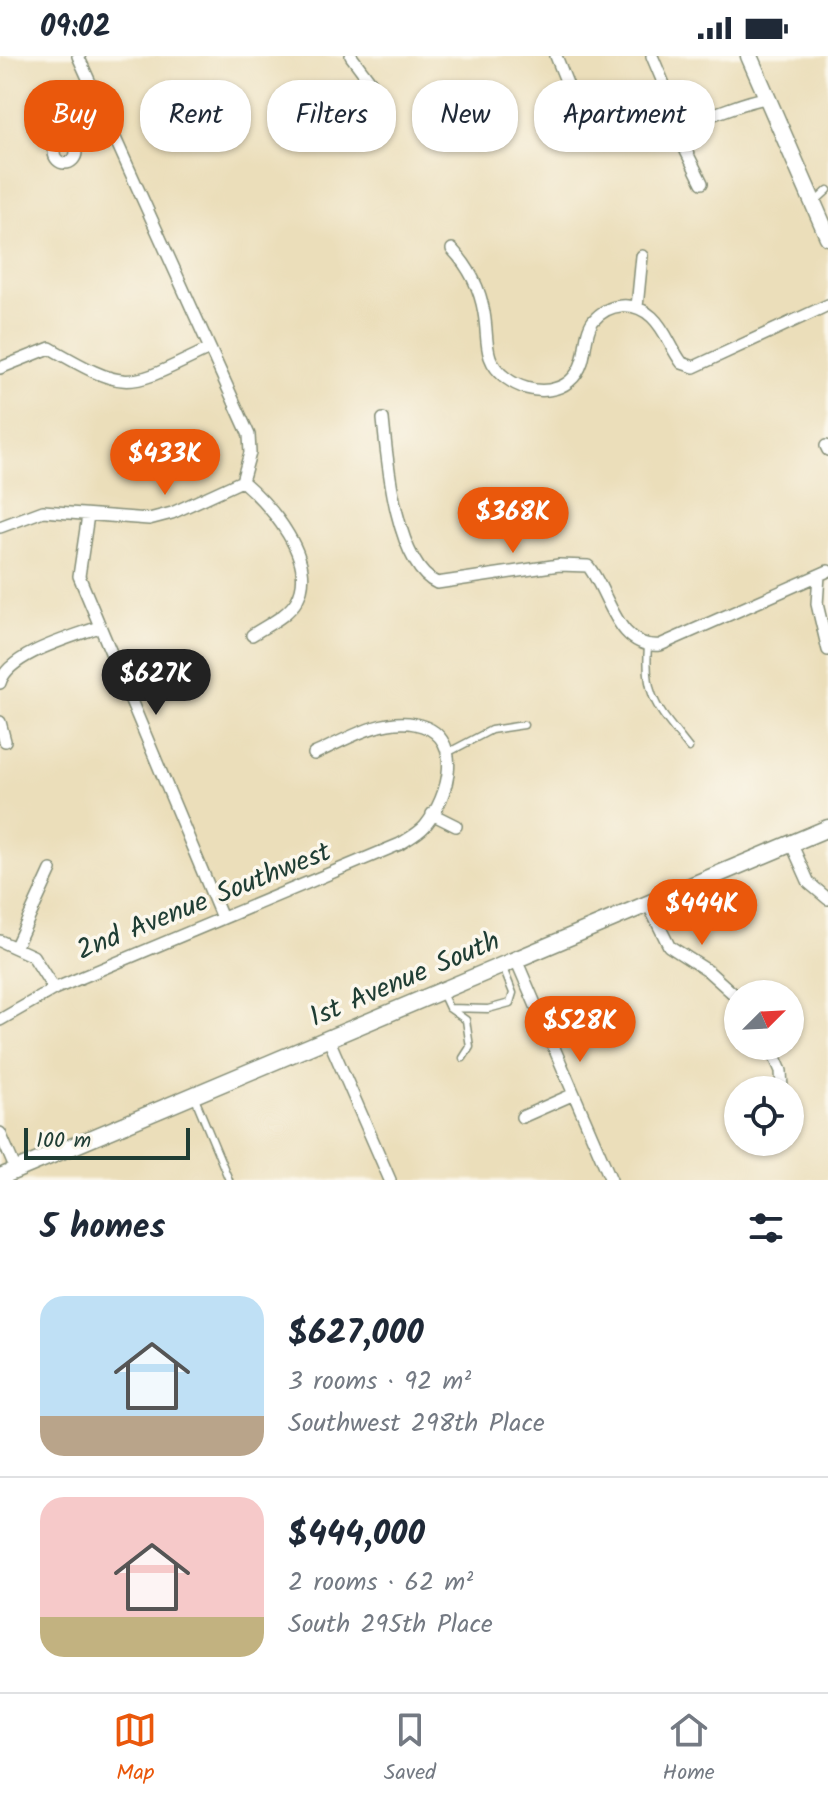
<!DOCTYPE html>
<html lang="en">
<head>
<meta charset="utf-8">
<style>
	body { margin:0; font-family:Kalam,sans-serif; background:#f6f6f7; color:#1f2937; height:100vh; display:flex; flex-direction:column; font-size:30px; white-space:nowrap }
	* { box-sizing:border-box; margin:0 }
	p { font-size:26px; color:#747a83 }
	.icon { flex:none; width:44px; height:44px; fill:none; stroke:currentColor; stroke-width:2; stroke-linecap:round; stroke-linejoin:round }
	.map { position:relative; height:1124px; overflow:hidden }
	.drawer { display:flex; flex-direction:column; background:#fff; flex:1 }
	.drawer>* { flex:none }
	.guide { position:absolute; left:24px; top:24px; width:780px; height:72px; display:flex; gap:16px }
	.needle { width:52px; rotate:66deg }
	.tools { position:absolute; left:724px; top:924px; display:grid; gap:16px }
	.tools a { display:grid; place-items:center; width:80px; height:80px; border-radius:50%; background:#fff; box-shadow:0 2px 6px #0004; font-size:40px }
	.scale { position:absolute; left:24px; bottom:20px; width:166px; box-sizing:border-box; padding-left:8px; border:4px solid #1f3d34; border-top:0; font-size:22px; line-height:28px; white-space:nowrap; color:#1f3d34; -webkit-text-stroke:6px #fbf7ec; paint-order:stroke }
	.price { position:absolute; translate:-50% -68px; padding:0 18px; border-radius:28px; background:#ea580c; color:#fff; font-size:26px; line-height:52px; filter:drop-shadow(0 2px 4px #0008) }
	.price::after { content:''; position:absolute; left:50%; top:48px; width:24px; height:18px; margin-left:-12px; background:inherit; clip-path:polygon(0 0,100% 0,50% 100%) }
	.price.current { background:#222; color:#fff }
	ul { padding:0; list-style:none }
	li { display:flex; align-items:center; gap:24px; height:200px; padding:0 40px }
	li+li { border-top:2px solid #e0e1e3 }
	li span { display:grid; place-items:center; flex:none; width:224px; height:160px; border-radius:24px; color:#555 }
	li>.icon { margin-inline-start:auto }
	span .icon { width:96px; height:96px; fill:#fffc; stroke-width:1 }
	li b { font-size:34px }
	h2 { display:flex; justify-content:space-between; align-items:center; height:96px; padding:0 40px; font-size:34px }
	.pill { padding:0 28px; border-radius:32px; background:#fff; box-shadow:0 2px 6px #0004; font-size:28px; line-height:72px }
	.pill.current { background:#ea580c; color:#fff }
	.status { display:flex; justify-content:space-between; align-items:center; height:56px; padding:0 40px; background:#fff; direction:ltr }
	.status svg { height:22px; fill:currentColor }
	.tabs { display:flex; justify-content:space-around; align-items:center; height:112px; border-top:2px solid #e0e1e3; background:#fff; font-size:22px; color:#747a83 }
	.tabs a { display:grid; justify-items:center; gap:4px }
	.tabs .current { color:#ea580c }
	.map>svg:first-child { display:block }
	.lines { fill:none; stroke-linecap:round; stroke-linejoin:round }
	.lane-casing { stroke:#858e77; stroke-width:9 }
	.street-casing { stroke:#858e77; stroke-width:14 }
	.secondary-casing { stroke:#858e77; stroke-width:19 }
	.lane { stroke:#fff; stroke-width:6 }
	.street { stroke:#fff; stroke-width:11 }
	.secondary { stroke:#fff; stroke-width:16 }
	.labels { text-anchor:middle; dominant-baseline:central; stroke-width:7; stroke-linejoin:round; paint-order:stroke }
	.street-label { font-size:28px; fill:#1f3d34; stroke:#fbf7ec }
</style>
</head>
<body>
<div class="status"><b>09:02</b><svg viewBox="0 0 49 12"><path d="M0 12V9h3v3zM5 12V6h3v6zM10 12V3h3v9zM15 12V0h3v12zM26 1h20v11H26zM47 4h2v5h-2z"/></svg></div>
<div class="map">
<svg width="828" height="1124" viewBox="0 0 828 1124">
	<rect width="100%" height="100%" fill="#fbf7ec"/>
	<filter id="ink" filterUnits="userSpaceOnUse"><feTurbulence type="fractalNoise" baseFrequency=".0125" numOctaves="2"/><feDisplacementMap in="SourceGraphic" scale="16" xChannelSelector="R" yChannelSelector="G"/><feConvolveMatrix kernelMatrix="1 2 1 2 8 2 1 2 1" color-interpolation-filters="sRGB"/></filter>
	<filter id="wash" filterUnits="userSpaceOnUse"><feTurbulence type="fractalNoise" baseFrequency=".006" numOctaves="4" result="noise"/><feDisplacementMap in="SourceGraphic" scale="32" xChannelSelector="R" yChannelSelector="G"/><feGaussianBlur stdDeviation="1.8" result="paint"/><feColorMatrix in="noise" values="0 0 0 0 0 0 0 0 0 0 0 0 0 0 0 0 0 1.4 0 .05"/><feComposite in="paint" operator="in"/></filter>
	<g filter="url(#wash)">
		<rect width="100%" height="100%" fill="#ebdeba"/>
	</g>
	<g filter="url(#ink)">
		<g class="lines">
			<g class="lane-casing">
				<path id="lane" d="M816,145l12,-11
					M648,590c-4,53 10,62 41,102
					M449,696l42,-22 33,-5
					M442,937l7,15 17,12 4,27 -7,11
					M449,952l39,1 22,-6 3,-10 -10,-25
					M194,1040l35,84"/>
			</g>
			<g class="street-casing">
				<path id="street" d="M78,0l171,379 1,18 -8,28
					M351,0l32,43
					M556,0l32,80
					M652,0l27,64 7,31 16,32
					M679,64c32,1 57,-18 88,-22
					M54 96a11 11 0 1 1 22 0a11 11 0 1 1-22 0Z
					M75,91l37,-16
					M452,193c17,18 28,39 32,64 5,27 -2,47 22,65 25,19 65,18 76,-16 4,-12 3,-30 11,-41 16,-19 42,-20 59,-4 14,13 19,32 30,46l12,4 134,-62
					M637,251l5,-51
					M0,312l50,-20c80,46 77,40 159,1
					M383,363c4,41 13,146 54,164l122,-18 29,1c22,27 28,83 72,79l168,-74
					M826,390l2,4
					M242,425c28,24 77,79 55,119 -9,16 -30,25 -45,35
					M88,459l-9,61 143,342
					M0,471l43,-16 106,8 23,-6 70,-32
					M819,519l-2,29 11,46
					M0,627c8,-29 72,-46 99,-56
					M0,666l5,19
					M432,758l24,12
					M792,789l17,38 19,16
					M649,850l20,40 39,25 30,27
					M0,885l33,15 21,33
					M16,890l35,-76
					M517,906l94,218
					M0,964l54,-31 346,-145c8,-5 19,-11 25,-18 24,-29 42,-92 -10,-102 -34,-7 -72,17 -101,30
					M329,984l61,140
					M770,990l11,25 1,19
					M522,1061l52,-23
					M0,1077l16,37"/>
			</g>
			<g class="secondary-casing">
				<path id="secondary" d="M749,0l79,181
					M0,1121l828,-349"/>
			</g>
			<use href="#lane" class="lane"/>
			<use href="#street" class="street"/>
			<use href="#secondary" class="secondary"/>
		</g>
	</g>
	<g class="labels">
		<g class="street-label">
			<text transform="translate(204 846) rotate(-22)">2nd Avenue Southwest</text>
			<text transform="translate(405 924) rotate(-23)">1st Avenue South</text>
		</g>
	</g>
</svg>
<div class="tools">
<a><svg class="needle" viewBox="-14 -14 28 28"><path d="M0-13l5 13h-10z" fill="#e53935"/><path d="M0 13l5-13h-10z" fill="#747a83"/></svg></a>
<a><svg class="icon" aria-label="locate" viewBox="0 0 24 24"><circle cx="12" cy="12" r="6"/><path d="M12 2v4M12 18v4M2 12h4M18 12h4"/></svg></a>
</div>
<div class="scale">100 m</div>
<b class="price" style="left:165px;top:441px">$433K</b>
<b class="price" style="left:513px;top:499px">$368K</b>
<b class="price current" style="left:156px;top:661px">$627K</b>
<b class="price" style="left:702px;top:891px">$444K</b>
<b class="price" style="left:580px;top:1008px">$528K</b>
<div class="guide">
<a class="pill current">Buy</a>
<a class="pill">Rent</a>
<a class="pill">Filters</a>
<a class="pill">New</a>
<a class="pill">Apartment</a>
</div>
</div>
<section class="drawer">
<h2>5 homes<svg class="icon" aria-label="filters" viewBox="0 0 24 24"><path d="M4 7h16M4 17h16"/><circle cx="9" cy="7" r="2"/><circle cx="15" cy="17" r="2"/></svg></h2>
<ul>
<li><span style="background:linear-gradient(#bfe0f5 75%,#b9a48a 0)"><svg class="icon" aria-label="home" viewBox="0 0 24 24"><path d="M3 11l9-7 9 7M6 9v11h12V9"/></svg></span><div><b>$627,000</b><p>3 rooms · 92 m²</p><p>Southwest 298th Place</p></div></li>
<li><span style="background:linear-gradient(#f6c9c9 75%,#c2b280 0)"><svg class="icon" aria-label="home" viewBox="0 0 24 24"><path d="M3 11l9-7 9 7M6 9v11h12V9"/></svg></span><div><b>$444,000</b><p>2 rooms · 62 m²</p><p>South 295th Place</p></div></li>
</ul>
</section>
<nav class="tabs">
<a class="current"><svg class="icon" aria-label="map" viewBox="0 0 24 24"><path d="M3 6l6-2 6 2 6-2v14l-6 2-6-2-6 2zM9 4v14M15 6v14"/></svg>Map</a>
<a><svg class="icon" aria-label="saved" viewBox="0 0 24 24"><path d="M7 4h10v16l-5-4-5 4z"/></svg>Saved</a>
<a><svg class="icon" aria-label="home" viewBox="0 0 24 24"><path d="M3 11l9-7 9 7M6 9v11h12V9"/></svg>Home</a>
</nav>
</body>
</html>
